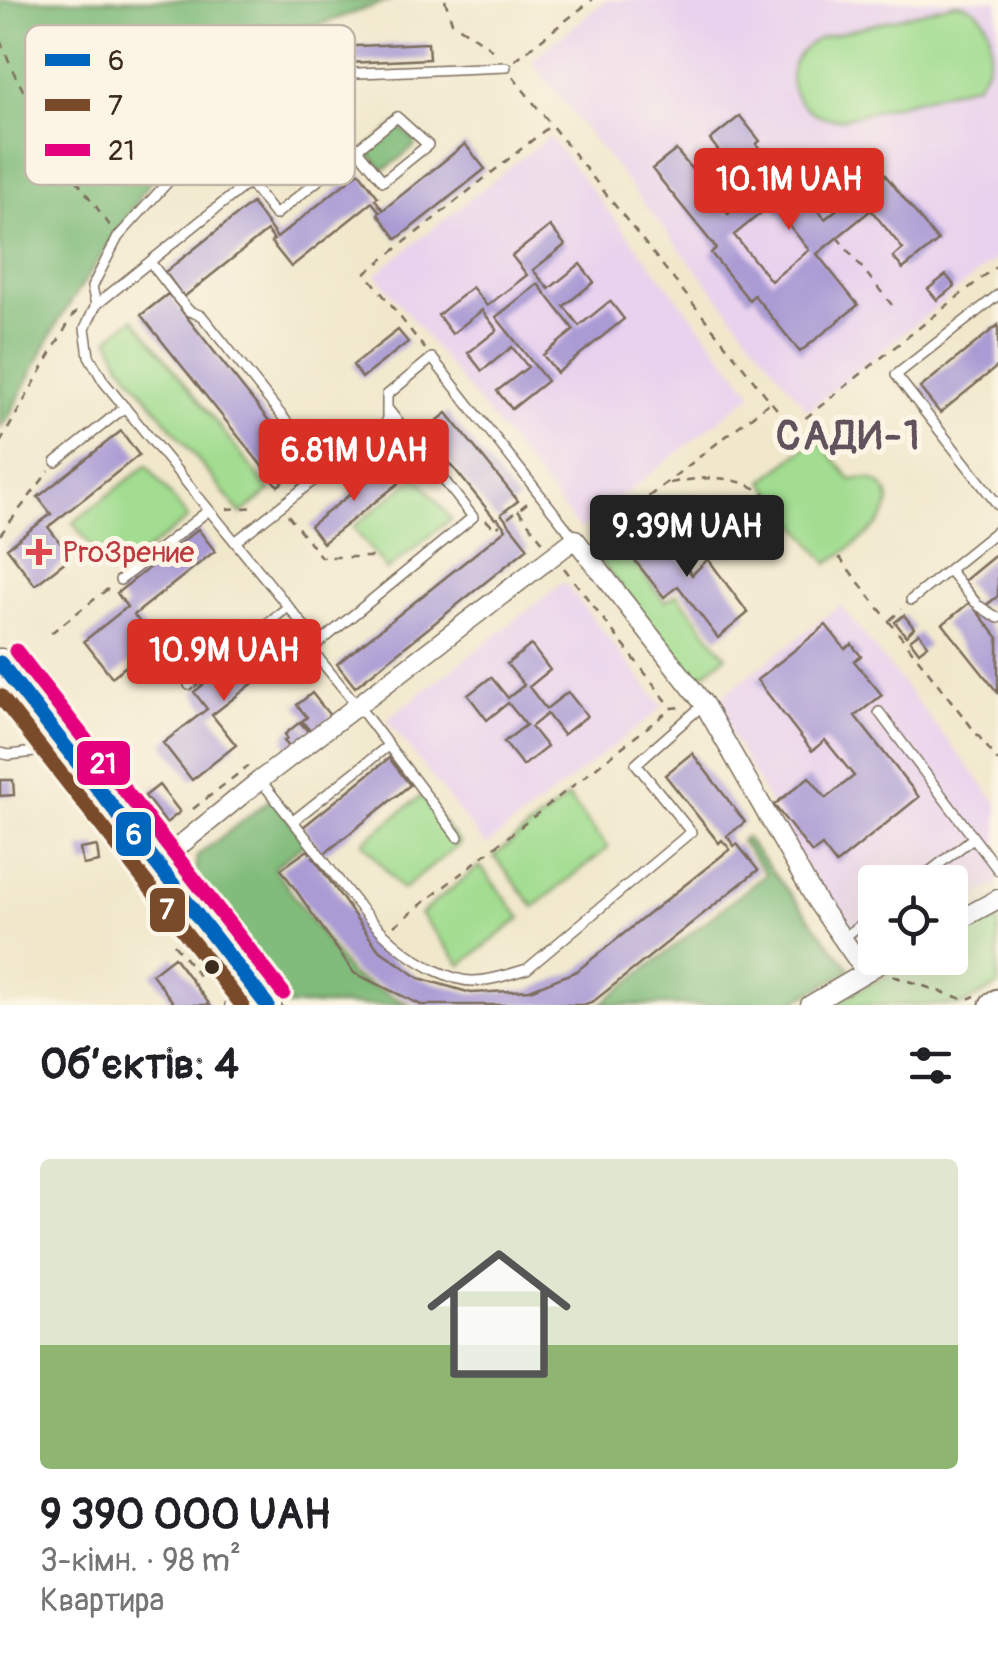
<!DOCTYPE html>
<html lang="uk">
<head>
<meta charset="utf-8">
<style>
	body { margin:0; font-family:Pangolin,sans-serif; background:#f2f2f2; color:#202124; height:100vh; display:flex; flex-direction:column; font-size:38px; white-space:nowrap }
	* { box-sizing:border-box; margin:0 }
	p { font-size:32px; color:#757577 }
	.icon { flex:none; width:55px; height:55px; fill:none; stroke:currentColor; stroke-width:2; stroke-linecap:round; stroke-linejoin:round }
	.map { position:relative; height:1005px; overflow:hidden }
	.side { display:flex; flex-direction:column; background:#fff; flex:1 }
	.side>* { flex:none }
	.tools { position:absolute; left:858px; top:865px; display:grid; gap:20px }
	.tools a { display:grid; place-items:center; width:110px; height:110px; border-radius:10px; background:#fff; box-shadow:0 10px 40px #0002; font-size:50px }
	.price { position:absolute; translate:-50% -85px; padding:0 22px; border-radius:10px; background:#d93025; color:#fff; font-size:32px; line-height:65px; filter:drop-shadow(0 2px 5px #0008) }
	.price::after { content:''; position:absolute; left:50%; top:60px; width:30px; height:22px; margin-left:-15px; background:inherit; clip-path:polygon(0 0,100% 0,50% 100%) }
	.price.on { background:#222; color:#fff }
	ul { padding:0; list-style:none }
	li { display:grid; align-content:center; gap:20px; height:530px; padding:0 40px }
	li+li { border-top:2px solid #e0e0e0 }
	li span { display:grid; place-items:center; height:310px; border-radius:10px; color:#555 }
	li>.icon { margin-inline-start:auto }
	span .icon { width:180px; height:180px; fill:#fffc; stroke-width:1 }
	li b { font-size:42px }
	h2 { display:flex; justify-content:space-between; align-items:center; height:120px; padding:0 40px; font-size:42px }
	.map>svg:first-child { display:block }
	.built { fill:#e9d2ed }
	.green { fill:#a2dd91; stroke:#6e8458; stroke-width:2.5 }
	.forest { fill:#81bc7b; stroke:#5e734c; stroke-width:2.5 }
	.building { fill:#aa9bd4; fill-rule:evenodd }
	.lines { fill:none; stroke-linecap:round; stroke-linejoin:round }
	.service-casing { stroke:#7b6c5b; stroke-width:12 }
	.minor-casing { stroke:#7b6c5b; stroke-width:21 }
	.secondary-casing { stroke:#7b6c5b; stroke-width:29 }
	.primary-casing { stroke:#7b6c5b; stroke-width:31 }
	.path { stroke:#7b6c5b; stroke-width:2.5; stroke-dasharray:8 8; stroke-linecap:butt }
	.service { stroke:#fff; stroke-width:9 }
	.minor { stroke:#fff; stroke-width:18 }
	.secondary { stroke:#fff; stroke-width:25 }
	.primary { stroke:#fff; stroke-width:28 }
	.bus-1-casing { stroke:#fcf5e5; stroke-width:22 }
	.bus-2-casing { stroke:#fcf5e5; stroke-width:22 }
	.bus-3-casing { stroke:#fcf5e5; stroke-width:22 }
	.bus-1 { stroke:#0065bd; stroke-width:15 }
	.bus-2 { stroke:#7a4b2a; stroke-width:15 }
	.bus-3 { stroke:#e5007d; stroke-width:15 }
	.health-dot { fill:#e0444e; stroke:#fcf5e5; stroke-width:4 }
	.bus-dot { fill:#3b2a1e; stroke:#fcf5e5; stroke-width:4 }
	.labels { text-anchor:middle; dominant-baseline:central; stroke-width:10; stroke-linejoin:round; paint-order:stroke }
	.health-label { font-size:30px; fill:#be3a42; stroke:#fcf5e5; text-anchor:start }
	.district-label { font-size:40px; font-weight:bold; letter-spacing:2.5px; fill:#62525e; stroke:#fcf5e5 }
	.key { fill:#fcf5e5; stroke:#c2b8a9; stroke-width:2.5 }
	.key-label { font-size:28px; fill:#3b2a1e }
	.line-badge { stroke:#fcf5e5; stroke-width:4 }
	.badge-label { font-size:28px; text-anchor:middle; font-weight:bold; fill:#fff }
</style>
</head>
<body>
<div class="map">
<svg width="998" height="1005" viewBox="0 0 998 1005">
	<rect width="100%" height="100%" fill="#fcf5e5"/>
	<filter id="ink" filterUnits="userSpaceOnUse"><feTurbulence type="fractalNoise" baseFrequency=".01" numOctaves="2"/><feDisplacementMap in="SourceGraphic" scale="20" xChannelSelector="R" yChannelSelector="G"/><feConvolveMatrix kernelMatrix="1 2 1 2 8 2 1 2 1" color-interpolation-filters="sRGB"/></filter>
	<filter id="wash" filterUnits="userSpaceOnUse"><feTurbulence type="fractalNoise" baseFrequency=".0048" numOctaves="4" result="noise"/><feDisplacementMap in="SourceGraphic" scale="40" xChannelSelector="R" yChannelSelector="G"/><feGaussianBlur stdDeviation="2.25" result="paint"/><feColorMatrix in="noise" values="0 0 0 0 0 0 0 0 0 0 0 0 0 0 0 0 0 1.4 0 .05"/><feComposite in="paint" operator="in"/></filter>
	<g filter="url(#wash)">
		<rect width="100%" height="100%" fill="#f1e8cc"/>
		<path class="built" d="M606,0h392v257l-190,153 -277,-349z
			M549,136l204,257 -173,137 -204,-256z
			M564,582l99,125 -177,139 -99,-126z
			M840,605l158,199v80l-48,27v-29h-75v70l-9,5 -43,-60 -110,-194z"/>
		<path class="green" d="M956,3c42,4 42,56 20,81l-134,35c-54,0 -71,-57 -22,-81z
			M134,318l136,173 -29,23 -120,-150 -12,-26z
			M817,438l34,42c12,-2 22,-3 31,6 28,28 -36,63 -54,78l-65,-83z
			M147,465l41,53 -73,58 -42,-53z
			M417,476l34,43 -64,51 -34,-43z
			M610,532l55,70 12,-8 49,62 -31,25 -105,-133z
			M421,796l39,48 -58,46 -39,-48z
			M568,797l40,51 -74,59 -40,-51z
			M480,866l41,52 -60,47 -41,-51z
			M998,912v74l-36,19h-130l85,-47h33v-19z"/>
		<path class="forest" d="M0,0h391l-157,54 -175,266 -52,100 -7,7z
			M395,126h4l16,15 -1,6 -27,21h-6l-13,-16 2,-6z
			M272,798l34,44 -32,26 77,108 60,29h-125l-93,-120 4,-29z
			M745,837l106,133 -63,35h-188l166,-131 -25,-33z"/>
		<g id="blocks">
			<path class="building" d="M428,43l1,16 -144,7 -16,4 -10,10 -7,15 -15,-5 10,-22 13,-12 25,-7z
				M740,116l20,25 -4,3 13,17 6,-5 50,63 32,-26 -9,-11 26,-21 64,80 -35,28 -10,-12 10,-8 -32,-39 -54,44 41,51 -58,47 -46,-57 -5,5 -38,-47 5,-5 -64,-79 24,-19 52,64 31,-26 -23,-28 -6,5 -20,-25zM772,204l37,46 -38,31 -37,-46z
				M465,144l20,25 -88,70 -19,-25 2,-2 -8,-10 -81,65 -20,-25 3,-2 -7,-9 -83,66 -2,-3 -8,7 130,164 -26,21 -137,-171 27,-21 3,3 8,-6 -14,-19 87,-69 25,35 82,-66 19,25 -3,2 8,11z
				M550,226l15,19 -32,25 16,19 31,-25 14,18 -30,24 15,20 31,-25 14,18 -67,54 -14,-18 31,-25 -36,-46 -42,33 51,64 -35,28 -15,-18 31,-24 -16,-20 -30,24 -14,-18 29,-23 -15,-20 -30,24 -14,-19 34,-28 15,19 40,-31 -15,-19z
				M946,275l9,11 -18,14 -9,-11z
				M998,325v41l-58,47 -20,-25z
				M398,330l10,12 -46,36 -9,-13z
				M447,413l71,88 -17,13 27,34 -173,139 -18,-23 169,-135 -9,-11 -2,1 -71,-88z
				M121,431l18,24 -91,72 23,30 -36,28 -28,-37 44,-34 -13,-17z
				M386,466l13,17 -76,60 -13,-17z
				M652,521l40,54 16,-16 40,54 -30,25 -40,-52 -14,11 -40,-50 22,-18 -2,-2z
				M198,529l17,22 -81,64 22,28 -44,34 -28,-36 43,-34 -10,-14z
				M998,553v43l-13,10 -3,-3 -7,6 23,29v55l-55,-69 27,-22 2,3 7,-6 -15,-18z
				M904,615l10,13 -8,8 -11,-14z
				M826,625l19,24 7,-5 4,6 5,6 -7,5 28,34 -27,21 64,81 -83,67 -14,-18 -10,7 -38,-48 35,-28 17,21 28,-22 -29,-36 -13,11 -55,-71z
				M277,627l19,23 -84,65 24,30 -44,35 -29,-37 44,-34 -13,-17z
				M919,633l9,12 -9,7 -9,-12z
				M531,645l19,25 -21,17 17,22 22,-17 19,24 -24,19 -16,-21 -16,13 16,20 -24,19 -19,-24 22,-17 -18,-22 -21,17 -19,-25 23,-18 17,21 16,-13 -17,-21z
				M312,693l19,24 -19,16 -10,-12 5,-4 -10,-12z
				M300,722l10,12 -19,15 -7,-8 3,-3 -2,-4z
				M692,753l53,69 -18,14 7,10 3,-2 21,26 -164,131 -11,4h-162l-67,-32 -73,-104 27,-19 2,3 8,-7 -15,-19 86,-69 21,27 -86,69 -3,-4 -8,7 65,92 41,29 52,15 59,-3 47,-19 153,-122 -8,-9 -3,3 -54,-68z
				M0,780h13l1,15 -14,1z
				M159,785l21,27 -14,11 -21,-27z
				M97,846l2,16 -16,3 -3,-16z
				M174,957l36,48h-35l-23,-31z"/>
		</g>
	</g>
	<g filter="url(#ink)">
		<use href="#blocks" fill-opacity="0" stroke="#7b6c5b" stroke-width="2.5"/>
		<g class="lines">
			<g class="service-casing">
				<path id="service" d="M357,149l40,-32 31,28 -45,36 -26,-32 -82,66 -26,-33 -153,123 -11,23 4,28 15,26 210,256 1,16 51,62 92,121
					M150,262l25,32
					M998,295l-102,80 102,130
					M178,298l11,13 13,5 124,155
					M96,305l-4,-18 26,-50 77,-85 80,-67 35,-10 196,-8
					M56,462l69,-55
					M235,542l152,-119v-28l45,-37 143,181
					M949,570l26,32
					M120,580l89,-70
					M911,600l87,-70
					M979,606l19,12
					M313,648l160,-131 -86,-109
					M189,685l99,-78
					M879,712l119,158
					M0,753l9,2 51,-6
					M261,781l54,68
					M293,821l96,-76
					M318,853c34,45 67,94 119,118 11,5 25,11 37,10 18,0 36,-7 53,-12l164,-137 -55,-68 68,-60
					M916,882l57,-44
					M842,939l33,-25
					M230,1005l21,-15"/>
			</g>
			<g class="minor-casing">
				<path id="minor" d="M157,864l103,-84 315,-241 129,165 113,198 48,69
					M950,925l48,-26
					M810,1005l80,-47"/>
			</g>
			<g class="secondary-casing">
				<path id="secondary" d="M993,1005l5,-3"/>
			</g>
			<g class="primary-casing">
				<path id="primary" d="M0,663l267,342"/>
			</g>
			<path class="path" d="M445,0l7,22 35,23 9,10
				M0,40l15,35 43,80 53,72
				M515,60l77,-60
				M513,77l293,369
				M837,237l55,68
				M425,349l-59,-76 184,-147
				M793,428l205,-163
				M0,443l73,-128 5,-4
				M670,483c47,-9 77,-8 114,26
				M227,509l32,-2
				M518,510l25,32
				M288,515l33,42h55
				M508,518l22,-17
				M486,520l9,9 5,-4
				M0,535l49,-64
				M598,536l172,-134
				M839,557l159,204
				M564,568l108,140 10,-1
				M890,620l12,-11
				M51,633l58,-45
				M193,809l55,-43
				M394,926l278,-218
				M174,944l26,33
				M893,976l73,24 9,-4"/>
			<use href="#service" class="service"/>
			<use href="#minor" class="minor"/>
			<use href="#secondary" class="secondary"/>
			<use href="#primary" class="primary"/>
			<g class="bus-1-casing">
				<path id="bus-1" d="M0,663l267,342"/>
			</g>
			<g class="bus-2-casing">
				<path id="bus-2" d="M0,696l242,309"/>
			</g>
			<g class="bus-3-casing">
				<path id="bus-3" d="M16,651l267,342"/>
			</g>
			<use href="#bus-1" class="bus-1"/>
			<use href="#bus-2" class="bus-2"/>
			<use href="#bus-3" class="bus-3"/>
		</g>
	</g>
	<path class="health-dot" d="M34 537h10v10h10v10h-10v10h-10v-10h-10v-10h10z"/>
	<circle class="bus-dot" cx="212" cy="967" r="9"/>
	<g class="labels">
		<g class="health-label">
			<text x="62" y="552">ProЗрение</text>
		</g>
		<g class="district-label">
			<text x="849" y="436">САДИ-1</text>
		</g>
	</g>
	<rect x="25" y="25" width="330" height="160" rx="15" class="key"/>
	<rect x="45" y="54" width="45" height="12" fill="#0065bd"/>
	<rect x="45" y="99" width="45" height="12" fill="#7a4b2a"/>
	<rect x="45" y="144" width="45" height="12" fill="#e5007d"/>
	<g class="key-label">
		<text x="108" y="70">6</text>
		<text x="108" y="115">7</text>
		<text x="108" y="160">21</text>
	</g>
	<g class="line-badge">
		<rect x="75" y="739" width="57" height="48" rx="10" fill="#e5007d"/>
		<rect x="114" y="810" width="39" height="48" rx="10" fill="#0065bd"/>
		<rect x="148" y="886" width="39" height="48" rx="10" fill="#7a4b2a"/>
	</g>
	<g class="badge-label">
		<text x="103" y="773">21</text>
		<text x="134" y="844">6</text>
		<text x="167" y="919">7</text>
	</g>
</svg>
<div class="tools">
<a><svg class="icon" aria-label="locate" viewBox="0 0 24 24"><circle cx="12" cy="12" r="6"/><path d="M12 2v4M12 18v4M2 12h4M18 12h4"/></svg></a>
</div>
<b class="price" style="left:789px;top:233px">10.1M UAH</b>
<b class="price" style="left:354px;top:504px">6.81M UAH</b>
<b class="price on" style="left:687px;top:580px">9.39M UAH</b>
<b class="price" style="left:224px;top:704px">10.9M UAH</b>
</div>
<section class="side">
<h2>Об’єктів: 4<svg class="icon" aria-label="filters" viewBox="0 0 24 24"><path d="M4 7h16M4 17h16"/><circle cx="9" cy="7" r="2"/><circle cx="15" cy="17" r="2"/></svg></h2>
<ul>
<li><span style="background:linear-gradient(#dfe7d0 60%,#8fb573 0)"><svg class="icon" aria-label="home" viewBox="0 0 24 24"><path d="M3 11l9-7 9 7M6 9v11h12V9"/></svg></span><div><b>9 390 000 UAH</b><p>3-кімн. · 98 m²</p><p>Квартира</p></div></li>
</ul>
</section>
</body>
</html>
